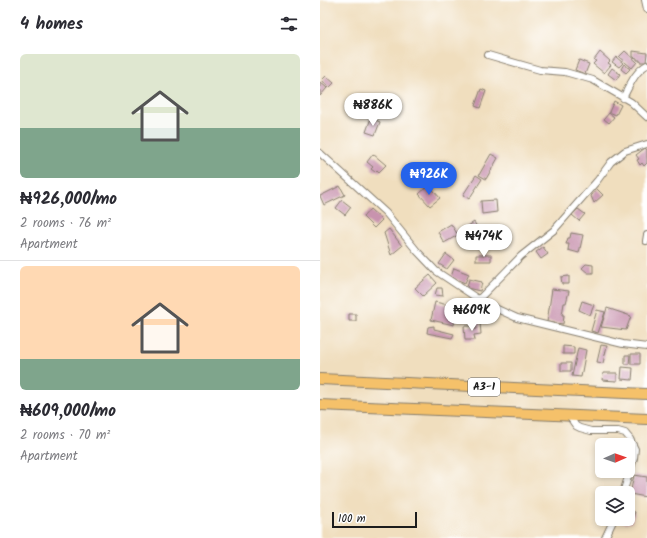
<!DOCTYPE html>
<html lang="en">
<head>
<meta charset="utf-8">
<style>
	body { margin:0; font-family:Kalam,sans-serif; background:#f2f2f3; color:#2b2b33; height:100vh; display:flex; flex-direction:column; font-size:15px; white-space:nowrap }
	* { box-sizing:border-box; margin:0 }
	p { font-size:13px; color:#7c7c81 }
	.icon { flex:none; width:22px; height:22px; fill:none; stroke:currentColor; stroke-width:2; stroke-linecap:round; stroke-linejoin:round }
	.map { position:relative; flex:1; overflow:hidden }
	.details { display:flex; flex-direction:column; background:#fff; width:320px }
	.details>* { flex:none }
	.needle { width:26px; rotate:88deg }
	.buttons { position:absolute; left:275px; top:438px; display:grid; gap:8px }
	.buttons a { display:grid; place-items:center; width:40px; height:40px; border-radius:6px; background:#fff; box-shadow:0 2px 6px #0003; font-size:20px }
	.scale { position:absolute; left:12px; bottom:10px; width:85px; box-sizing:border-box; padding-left:4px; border:2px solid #1c1c1c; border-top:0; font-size:11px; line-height:14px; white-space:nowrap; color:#1c1c1c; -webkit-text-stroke:3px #fff; paint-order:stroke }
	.price { position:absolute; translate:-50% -34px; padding:0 9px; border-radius:14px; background:#fff; color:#222; font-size:13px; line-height:26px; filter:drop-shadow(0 1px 2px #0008) }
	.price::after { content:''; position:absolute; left:50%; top:24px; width:12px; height:9px; margin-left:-6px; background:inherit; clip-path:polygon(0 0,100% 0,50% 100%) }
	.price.active { background:#2563eb; color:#fff }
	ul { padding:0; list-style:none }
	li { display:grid; align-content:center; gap:8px; height:212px; padding:0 20px }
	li+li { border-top:1px solid #e1e1e2 }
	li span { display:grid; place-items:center; height:124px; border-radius:6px; color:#555 }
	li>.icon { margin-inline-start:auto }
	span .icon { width:72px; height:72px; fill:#fffc; stroke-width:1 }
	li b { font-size:17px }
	h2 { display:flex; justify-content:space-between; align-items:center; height:48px; padding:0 20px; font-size:17px }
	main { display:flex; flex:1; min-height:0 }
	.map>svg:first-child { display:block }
	.building { fill:#c893ae }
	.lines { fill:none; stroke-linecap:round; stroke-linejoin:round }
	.minor-casing { stroke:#867d6d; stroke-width:8 }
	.trunk-casing { stroke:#867d6d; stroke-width:12 }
	.minor { stroke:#fff; stroke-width:6 }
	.trunk { stroke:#f5c16b; stroke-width:10 }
	.labels { text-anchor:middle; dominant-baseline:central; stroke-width:4; stroke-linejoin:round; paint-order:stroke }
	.shield { fill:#fff; stroke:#606060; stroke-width:1 }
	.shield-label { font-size:11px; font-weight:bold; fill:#1c1c1c }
</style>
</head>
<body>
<main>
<section class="details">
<h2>4 homes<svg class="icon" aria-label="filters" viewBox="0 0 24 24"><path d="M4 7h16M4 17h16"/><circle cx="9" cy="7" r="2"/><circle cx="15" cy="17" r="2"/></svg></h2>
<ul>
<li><span style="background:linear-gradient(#dfe7d0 60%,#7fa58c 0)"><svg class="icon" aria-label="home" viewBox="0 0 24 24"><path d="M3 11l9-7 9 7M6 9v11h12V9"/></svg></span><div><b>₦926,000/mo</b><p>2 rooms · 76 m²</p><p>Apartment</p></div></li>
<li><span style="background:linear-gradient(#ffd9b3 75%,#7fa58c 0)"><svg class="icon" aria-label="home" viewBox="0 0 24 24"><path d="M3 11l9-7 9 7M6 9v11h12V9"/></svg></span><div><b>₦609,000/mo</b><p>2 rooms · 70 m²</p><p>Apartment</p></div></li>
</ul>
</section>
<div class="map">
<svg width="327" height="538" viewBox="0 0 327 538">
	<rect width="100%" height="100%" fill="#fff"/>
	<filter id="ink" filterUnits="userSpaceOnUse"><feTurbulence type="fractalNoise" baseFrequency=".025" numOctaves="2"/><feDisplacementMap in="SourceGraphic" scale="8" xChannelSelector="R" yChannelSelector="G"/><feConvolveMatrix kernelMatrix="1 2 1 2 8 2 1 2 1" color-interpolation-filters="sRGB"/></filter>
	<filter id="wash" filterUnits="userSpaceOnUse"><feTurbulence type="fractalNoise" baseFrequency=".012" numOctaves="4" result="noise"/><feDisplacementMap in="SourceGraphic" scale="16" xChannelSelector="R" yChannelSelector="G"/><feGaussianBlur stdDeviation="0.9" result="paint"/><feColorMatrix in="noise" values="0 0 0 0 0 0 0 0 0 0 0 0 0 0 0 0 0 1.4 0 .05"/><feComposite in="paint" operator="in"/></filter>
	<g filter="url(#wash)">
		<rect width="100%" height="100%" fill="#f0debe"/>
		<g id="blocks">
			<path class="building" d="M305,51l12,11 -5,6 -13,-11z
				M313,51l14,2 -1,9h-6v-2h-3v-2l-4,-1z
				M280,52l10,9 -2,2 3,2 -7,8 -11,-9 3,-3 -2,-1z
				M296,57l7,6 -4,4 -7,-5z
				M259,60l10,4 -4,10 -10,-4z
				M304,64l6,5 -4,4 -5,-4z
				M292,68l8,6 -4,6 -8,-6z
				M6,76l8,7 -5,5 -7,-8z
				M0,82l7,6 -7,8z
				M161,89l5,2 -6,17 -5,-2z
				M294,101l7,4 -5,10 -7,-3z
				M289,113l5,4 -5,6 -5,-4z
				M51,118l9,4 -5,13 -9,-3z
				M325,148l2,2v13l-3,3 -2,-3 -2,2 -3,-5 2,-1 -3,-4z
				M53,154l13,11 -7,7 -2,-2 -2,2 -4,-3 2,-2 -6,-5z
				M171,154l7,4 -12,21 -7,-4z
				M156,175l6,4 -13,20 -6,-4z
				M109,185l11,13 -10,8 -11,-12z
				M20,186l5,9 -21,10 -4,-9z
				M277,189l6,6 -9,8 -3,-7z
				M22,200l9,7 -6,8 -9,-7z
				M176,200l1,12 -15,2 -1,-13z
				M50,209l12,11 -8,8 -11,-11z
				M258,209l7,5 -6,7 -7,-6z
				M154,222l6,10 -9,7 -6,-11z
				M131,224l7,11 -14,8 -6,-11z
				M69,229l13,17 -11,9 -7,-22z
				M251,233l12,2 -4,18 -11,-3 1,-6h-3l2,-6h2z
				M223,247l5,7 -7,5 -5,-7z
				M126,254l8,6 -7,9 -8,-5z
				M156,255h15v6h-15z
				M266,264l7,1v8h-5l-6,-5z
				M134,268l15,6 -4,9 -14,-6z
				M110,275l7,8 -14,13 -8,-8z
				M249,276v8h-7l-1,-7z
				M149,279l13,3 -2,9 -13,-3z
				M117,288h5l1,8 -8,-1z
				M232,289l17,2 -3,12h-2l-2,12h2l-1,9 -16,-2z
				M262,301l12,4 -4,10 -11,-5z
				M115,302l22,5 -3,18 -23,-5z
				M150,304l14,6 -2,5 -14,-6z
				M287,308l24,8 -5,14 -25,-3z
				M277,310l8,2 -7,21 -7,-2z
				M29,314h7v7h-7z
				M160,322l1,12 -7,1 1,5h-10l-1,-14h10v3h2l-1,-6z
				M114,326v3l20,5 -2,4 -25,-5 1,-6z
				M281,345l6,1 -4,17 -6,-1z
				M243,346l11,1v7h-11z
				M258,348l8,2 -5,27 -9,-1z
				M311,354h9v10h-9z
				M305,355h5l-1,9h-4z
				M241,363h10v8h-10z
				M302,367l11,1 -1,12 -11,-1z
				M283,373h14v8l-15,-1z
				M314,475l13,2v16l-1,4 -16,-3z
				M308,510l7,2 -4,11 -10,-1 1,-3h6z"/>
		</g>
	</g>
	<g filter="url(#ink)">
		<use href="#blocks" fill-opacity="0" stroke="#867d6d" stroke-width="1"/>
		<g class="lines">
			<g class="minor-casing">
				<path id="minor" d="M325,0l2,9
					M168,55l52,15 25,2 28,8 38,22 16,15
					M303,98c6,-11 12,-27 24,-33
					M0,153l66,60 31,38 19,20 48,32 33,15 106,26 24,3
					M326,241l1,-6
					M159,299l42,-43 33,-26 43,-49 14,-19 14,-11 22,-7
					M249,416l7,10 4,2 11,3h27l7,2 5,6 5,10 -1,9 -11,35
					M285,538l9,-19"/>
			</g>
			<g class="trunk-casing">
				<path id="trunk" d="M0,379l327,15
					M0,405l327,14"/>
			</g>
			<use href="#minor" class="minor"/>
			<use href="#trunk" class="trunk"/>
		</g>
	</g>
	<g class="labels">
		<rect class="shield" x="148" y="378" width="32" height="18" rx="3"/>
		<g class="shield-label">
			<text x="164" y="387">A3-1</text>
		</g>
	</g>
</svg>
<div class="buttons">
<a><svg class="needle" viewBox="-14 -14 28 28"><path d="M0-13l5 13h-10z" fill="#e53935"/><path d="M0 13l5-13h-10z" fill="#7c7c81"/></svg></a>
<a><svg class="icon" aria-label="layers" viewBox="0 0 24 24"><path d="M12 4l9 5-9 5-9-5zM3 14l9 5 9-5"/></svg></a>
</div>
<div class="scale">100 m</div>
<b class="price" style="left:53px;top:127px">₦886K</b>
<b class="price active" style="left:109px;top:196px">₦926K</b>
<b class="price" style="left:164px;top:258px">₦474K</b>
<b class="price" style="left:152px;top:332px">₦609K</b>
</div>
</main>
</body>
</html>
